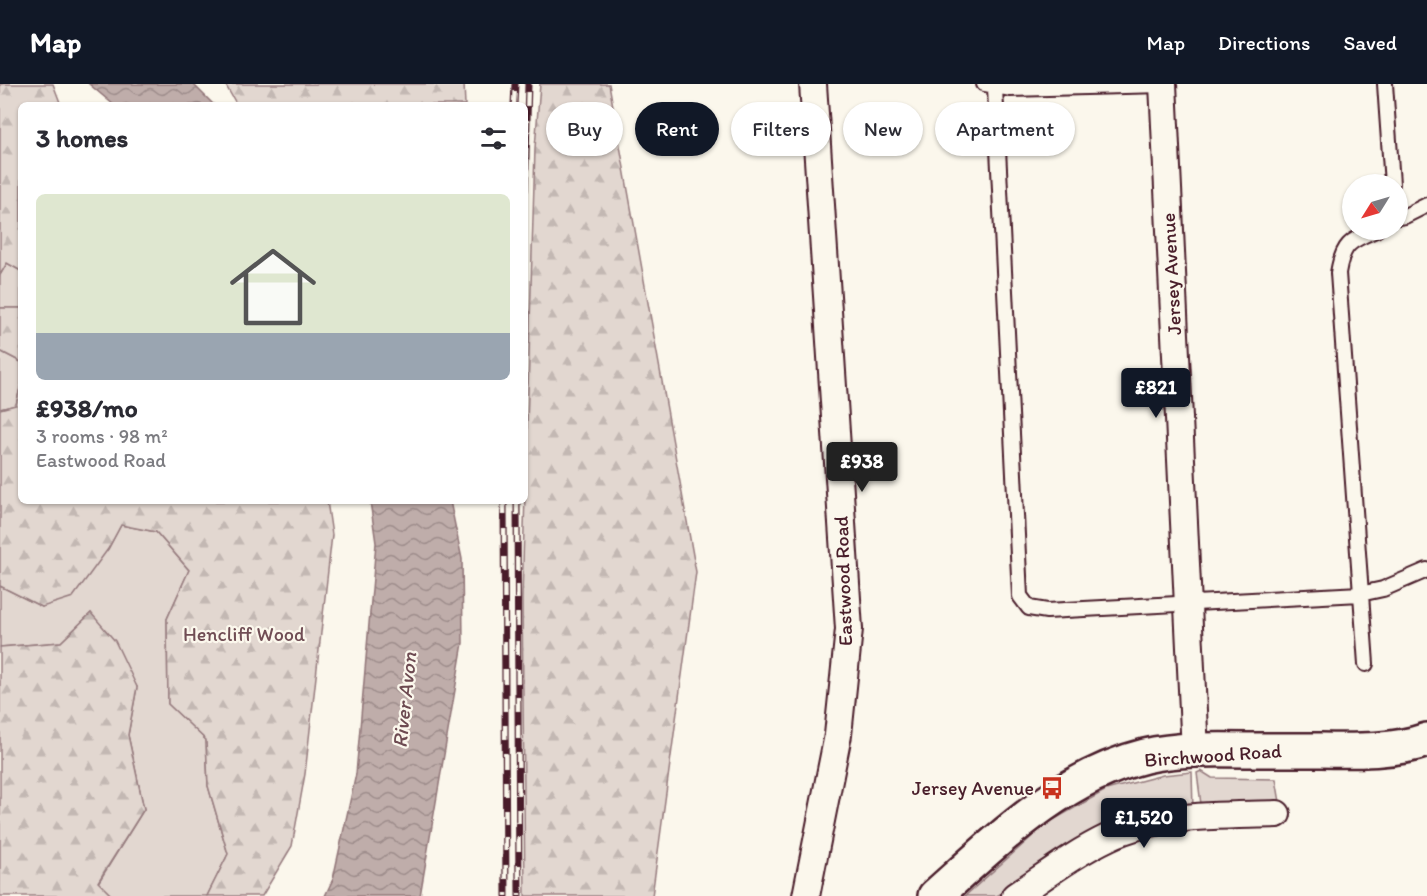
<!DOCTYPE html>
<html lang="en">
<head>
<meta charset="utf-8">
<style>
	body { margin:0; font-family:Itim,sans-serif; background:#f7f7f7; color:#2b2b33; height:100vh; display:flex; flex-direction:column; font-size:22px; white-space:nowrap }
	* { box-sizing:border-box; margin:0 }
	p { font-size:20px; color:#7c7c81 }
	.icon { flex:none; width:33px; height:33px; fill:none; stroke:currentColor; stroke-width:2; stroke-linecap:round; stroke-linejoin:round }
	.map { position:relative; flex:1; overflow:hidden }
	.side { position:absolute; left:18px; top:18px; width:510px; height:402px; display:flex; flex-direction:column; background:#fff; border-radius:9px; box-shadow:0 2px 4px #0004 }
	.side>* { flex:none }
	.hud { position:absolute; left:546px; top:18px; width:570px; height:54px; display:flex; gap:12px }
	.needle { width:39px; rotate:233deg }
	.fabs { position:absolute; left:1342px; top:90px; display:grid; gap:12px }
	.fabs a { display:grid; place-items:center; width:66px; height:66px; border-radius:50%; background:#fff; box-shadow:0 2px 4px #0004; font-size:30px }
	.price { position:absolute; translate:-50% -51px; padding:0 14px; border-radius:6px; background:#111827; color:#fff; font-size:20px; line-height:39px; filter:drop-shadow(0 2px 3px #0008) }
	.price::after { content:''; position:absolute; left:50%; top:36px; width:18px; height:14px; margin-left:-9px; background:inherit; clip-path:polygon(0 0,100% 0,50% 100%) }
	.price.on { background:#222; color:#fff }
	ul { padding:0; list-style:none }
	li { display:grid; align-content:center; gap:12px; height:318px; padding:0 18px }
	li+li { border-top:2px solid #e1e1e2 }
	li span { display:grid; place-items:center; height:186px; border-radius:9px; color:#555 }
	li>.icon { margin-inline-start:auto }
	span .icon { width:108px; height:108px; fill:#fffc; stroke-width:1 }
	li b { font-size:26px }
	h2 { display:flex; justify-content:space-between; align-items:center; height:72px; padding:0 18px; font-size:26px }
	.pill { padding:0 21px; border-radius:27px; background:#fff; box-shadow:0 2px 4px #0004; font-size:21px; line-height:54px }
	.pill.on { background:#111827; color:#fff }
	header { display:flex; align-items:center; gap:36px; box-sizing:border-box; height:84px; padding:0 30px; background:#111827; color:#fff }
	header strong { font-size:28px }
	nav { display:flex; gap:33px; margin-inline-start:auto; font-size:21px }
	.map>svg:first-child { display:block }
	.grass { fill:#e2d7d0; stroke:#967b7e; stroke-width:1.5 }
	.forest { fill:url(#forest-firs); stroke:#967b7e; stroke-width:1.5 }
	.water { fill:url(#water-waves); stroke:#907477; stroke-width:1.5 }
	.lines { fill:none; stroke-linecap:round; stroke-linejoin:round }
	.lane-casing { stroke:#4a1f2b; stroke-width:18 }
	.street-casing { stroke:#4a1f2b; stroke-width:30 }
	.secondary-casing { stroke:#4a1f2b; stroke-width:38 }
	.lane { stroke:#fbf7ec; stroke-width:14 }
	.street { stroke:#fbf7ec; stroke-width:26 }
	.secondary { stroke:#fbf7ec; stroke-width:33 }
	.rail-casing { stroke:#4a1f2b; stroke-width:7 }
	.rail { stroke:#fbf7ec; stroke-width:4.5; stroke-dasharray:14; stroke-linecap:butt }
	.labels { text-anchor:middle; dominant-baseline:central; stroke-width:4.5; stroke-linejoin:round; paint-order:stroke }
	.street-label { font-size:20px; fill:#4a1f2b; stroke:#fbf7ec }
	.park-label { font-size:20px; fill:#704d54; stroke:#fbf7ec }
	.poi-label { font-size:20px; fill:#4a1f2b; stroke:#fbf7ec; text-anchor:end }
	.water-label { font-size:21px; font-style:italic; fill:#6d4a51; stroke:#fbf7ec }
</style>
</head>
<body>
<header>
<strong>Map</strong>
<nav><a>Map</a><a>Directions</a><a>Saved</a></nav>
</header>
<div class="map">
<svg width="1427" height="812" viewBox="0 0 1427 812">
	<defs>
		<pattern id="forest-firs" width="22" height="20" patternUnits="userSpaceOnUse" patternTransform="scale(1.5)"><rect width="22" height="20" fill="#e2d7d0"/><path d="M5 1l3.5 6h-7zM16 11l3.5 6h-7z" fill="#c3b8b3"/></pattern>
		<pattern id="water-waves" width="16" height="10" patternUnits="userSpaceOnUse" patternTransform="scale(1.5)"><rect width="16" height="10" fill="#bfadaa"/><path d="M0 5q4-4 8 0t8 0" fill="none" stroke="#9d8c8b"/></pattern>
	</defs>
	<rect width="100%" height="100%" fill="#fbf7ec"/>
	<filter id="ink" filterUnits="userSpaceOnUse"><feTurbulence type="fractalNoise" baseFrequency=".0167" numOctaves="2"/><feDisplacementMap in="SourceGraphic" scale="12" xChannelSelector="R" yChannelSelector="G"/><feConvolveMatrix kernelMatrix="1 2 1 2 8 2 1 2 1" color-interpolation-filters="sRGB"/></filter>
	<g filter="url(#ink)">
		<path class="grass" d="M7,179l14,8v37h-21v-33z
			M0,267l21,11v22l-5,21 -16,4z
			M121,441l35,7 33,38 -22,49 1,85 38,36 2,46 20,68 -21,42h-95l-14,-13 46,-74 -16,-74 9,-48 -46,-74 -30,29 -61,5v-61l42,21 66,-58z
			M1201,687l11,7 64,1 4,23 -78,10 -5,-39z
			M1192,688l1,39 -152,57 -44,28h-32l81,-72 60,-34 57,-15z"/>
		<path class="forest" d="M0,0h53l8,21h-40v166l-14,-8 -7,12z
			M225,0h239l1,21h-228z
			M540,0h69l87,488 -44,324h-127l-3,-298 13,-450z
			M0,224h21v54l-21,-11z
			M21,300v117h306l5,34 -27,239 -13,72 -30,50h-55l21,-42 -20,-68 -2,-46 -38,-36 -1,-85 22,-49 -33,-38 -35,-7 -13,24 -35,48 -31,10 -42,-21v-177l16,-4z
			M91,529l24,28 22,46 -9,48 16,74 -46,73 14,14h-112v-249l61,-5z"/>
		<path class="water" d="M89,0h104l21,21h-100z
			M370,417h80l12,58 1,84 -43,253h-95l8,-17 23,-105 20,-231z"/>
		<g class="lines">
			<g class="lane-casing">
				<path id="lane" d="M984,0l26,5 153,-4
					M1385,0l7,100
					M995,4l25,508 9,12 18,3 313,-17 23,-5 44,-19
					M1398,133l7,-1 22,-11
					M1366,580l-28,-391c5,-30 12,-32 38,-43"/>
			</g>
			<g class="street-casing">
				<path id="street" d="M1163,0l32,668
					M806,812l32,-161 11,-106 -36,-545
					M1015,812c30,-20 60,-43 94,-59 50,-24 113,-21 168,-23"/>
			</g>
			<g class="secondary-casing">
				<path id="secondary" d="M935,812c63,-56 126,-119 210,-140 43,-10 98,-5 141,-6 45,-1 99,5 141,-10"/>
			</g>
			<use href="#lane" class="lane"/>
			<use href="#street" class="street"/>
			<use href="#secondary" class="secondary"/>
			<g class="rail-casing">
				<path id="rail" d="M514,21l1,-21
					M525,106l3,-106
					M504,417l2,395
					M517,417l2,395"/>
			</g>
			<use href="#rail" class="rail"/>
		</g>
	</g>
	<defs>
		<g id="bus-bare" transform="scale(1.8)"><path d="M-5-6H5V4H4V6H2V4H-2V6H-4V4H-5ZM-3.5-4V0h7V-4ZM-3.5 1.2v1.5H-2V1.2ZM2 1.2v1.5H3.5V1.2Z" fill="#c8321e" stroke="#fbf7ec" stroke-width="2.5" paint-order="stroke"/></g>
	</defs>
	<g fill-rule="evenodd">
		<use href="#bus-bare" x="1052" y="704"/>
	</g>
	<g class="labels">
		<g class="street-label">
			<text transform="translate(1171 190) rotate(-93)">Jersey Avenue</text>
			<text transform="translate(843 497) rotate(-92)">Eastwood Road</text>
			<text transform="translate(1213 671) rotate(-4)">Birchwood Road</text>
		</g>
		<g class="park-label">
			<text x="244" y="550">Hencliff Wood</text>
		</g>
		<g class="poi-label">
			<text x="1034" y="704">Jersey Avenue</text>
		</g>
		<g class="water-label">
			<text transform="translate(404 616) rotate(-84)">River Avon</text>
		</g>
	</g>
</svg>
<div class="fabs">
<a><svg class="needle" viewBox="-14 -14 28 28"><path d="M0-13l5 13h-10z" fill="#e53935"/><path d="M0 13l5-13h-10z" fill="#7c7c81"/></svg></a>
</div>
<b class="price" style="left:1156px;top:335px">£821</b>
<b class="price on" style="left:862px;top:409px">£938</b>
<b class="price" style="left:1144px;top:765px">£1,520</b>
<div class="hud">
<a class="pill">Buy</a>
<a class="pill on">Rent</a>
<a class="pill">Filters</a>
<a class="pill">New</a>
<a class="pill">Apartment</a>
</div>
<section class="side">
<h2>3 homes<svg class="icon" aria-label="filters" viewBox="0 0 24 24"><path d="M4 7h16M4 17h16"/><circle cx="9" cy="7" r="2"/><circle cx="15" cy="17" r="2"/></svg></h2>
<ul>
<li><span style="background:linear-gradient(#dfe7d0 75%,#9aa5b1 0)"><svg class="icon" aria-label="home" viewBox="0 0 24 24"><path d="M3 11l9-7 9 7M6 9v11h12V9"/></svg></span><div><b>£938/mo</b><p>3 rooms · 98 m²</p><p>Eastwood Road</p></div></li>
</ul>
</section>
</div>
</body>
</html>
